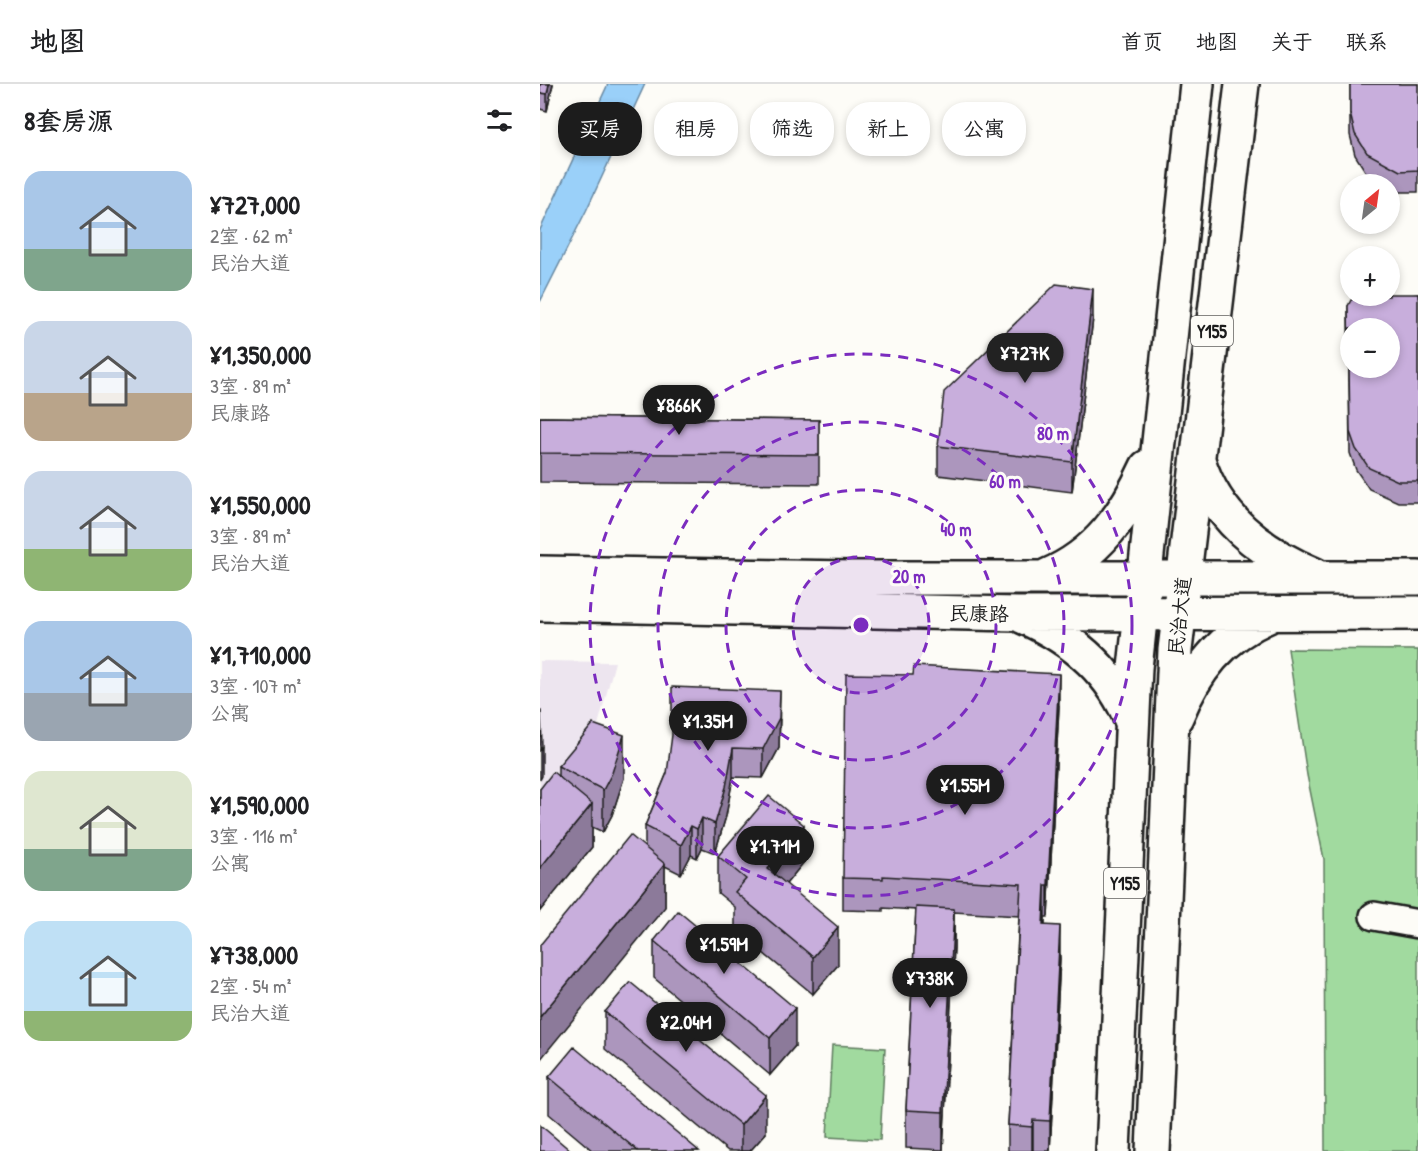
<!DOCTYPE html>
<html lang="zh">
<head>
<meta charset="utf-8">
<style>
	body { margin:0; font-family:"Patrick Hand","LXGW WenKai TC",sans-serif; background:#f2f2f2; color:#202124; height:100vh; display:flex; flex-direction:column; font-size:22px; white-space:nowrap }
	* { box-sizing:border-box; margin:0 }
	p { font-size:20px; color:#757577 }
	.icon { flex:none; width:33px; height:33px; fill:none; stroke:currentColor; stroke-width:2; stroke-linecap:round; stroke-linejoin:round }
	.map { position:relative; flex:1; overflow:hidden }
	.details { display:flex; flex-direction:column; background:#fff; width:540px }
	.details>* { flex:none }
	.banner { position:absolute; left:18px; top:18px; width:570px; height:54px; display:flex; gap:12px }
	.needle { width:39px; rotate:29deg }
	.buttons { position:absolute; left:800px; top:90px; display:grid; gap:12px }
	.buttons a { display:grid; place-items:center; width:60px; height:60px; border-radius:50%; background:#fff; box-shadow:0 3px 9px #0003; font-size:30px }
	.price { position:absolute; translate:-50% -51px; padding:0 14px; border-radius:21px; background:#1c1c1c; color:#fff; font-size:20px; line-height:39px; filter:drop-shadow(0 2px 3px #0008) }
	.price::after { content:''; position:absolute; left:50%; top:36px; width:18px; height:14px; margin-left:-9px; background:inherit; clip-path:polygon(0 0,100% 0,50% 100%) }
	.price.on { background:#222; color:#fff }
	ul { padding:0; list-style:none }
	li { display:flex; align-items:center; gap:18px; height:150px; padding:0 24px }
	li span { display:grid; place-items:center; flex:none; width:168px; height:120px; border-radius:18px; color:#555 }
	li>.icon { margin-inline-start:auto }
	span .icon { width:72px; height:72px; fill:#fffc; stroke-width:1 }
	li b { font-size:26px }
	h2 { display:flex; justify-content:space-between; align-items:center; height:72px; padding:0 24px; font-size:26px }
	.tag { padding:0 21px; border-radius:24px; background:#fff; box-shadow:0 3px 9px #0003; font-size:21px; line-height:54px }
	.tag.on { background:#1c1c1c; color:#fff }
	header { display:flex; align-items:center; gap:36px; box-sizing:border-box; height:84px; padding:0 30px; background:#fff; border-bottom:2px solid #e0e0e0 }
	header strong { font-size:28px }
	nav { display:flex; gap:33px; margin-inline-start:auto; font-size:21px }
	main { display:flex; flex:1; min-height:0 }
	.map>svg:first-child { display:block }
	.built { fill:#ede5ef }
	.green { fill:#a1da9f; stroke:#5e7b5e; stroke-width:1.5 }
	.water { fill:#9ad0f9; stroke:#6888a1; stroke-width:1.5 }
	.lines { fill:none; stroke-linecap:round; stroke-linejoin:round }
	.street-casing { stroke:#1c1c1c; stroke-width:32 }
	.primary-casing { stroke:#1c1c1c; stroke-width:38 }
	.street { stroke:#fdfcf7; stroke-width:27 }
	.primary { stroke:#fdfcf7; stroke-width:33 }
	.wall { fill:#ac96bd; stroke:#1c1c1c; stroke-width:1.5 }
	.shaded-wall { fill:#8c7a9a; stroke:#1c1c1c; stroke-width:1.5 }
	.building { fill:#c8aedc; stroke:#1c1c1c; stroke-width:1.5; fill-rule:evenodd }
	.ring { fill:none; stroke:#7b2cbf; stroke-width:3; stroke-dasharray:10 8 }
	.labels { text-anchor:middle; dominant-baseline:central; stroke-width:6; stroke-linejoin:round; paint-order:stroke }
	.shield { fill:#fdfcf7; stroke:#605f5e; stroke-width:1.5 }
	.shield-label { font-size:18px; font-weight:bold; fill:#1c1c1c }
	.street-label { font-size:20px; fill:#1c1c1c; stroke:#fdfcf7 }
	.centre { fill:#7b2cbf; stroke:#fdfcf7; stroke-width:3 }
	.ring-label { font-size:18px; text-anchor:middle; font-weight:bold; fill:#7b2cbf; stroke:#fdfcf7; stroke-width:6; stroke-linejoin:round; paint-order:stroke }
</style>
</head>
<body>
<header>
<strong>地图</strong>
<nav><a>首页</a><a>地图</a><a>关于</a><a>联系</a></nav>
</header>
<main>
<section class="details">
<h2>8套房源<svg class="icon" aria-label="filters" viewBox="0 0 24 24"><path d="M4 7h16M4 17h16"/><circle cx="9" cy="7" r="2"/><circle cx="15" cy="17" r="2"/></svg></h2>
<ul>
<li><span style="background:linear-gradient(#a9c7e8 65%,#7fa58c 0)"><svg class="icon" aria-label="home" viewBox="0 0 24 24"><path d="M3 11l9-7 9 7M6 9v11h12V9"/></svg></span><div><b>¥727,000</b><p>2室 · 62 m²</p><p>民治大道</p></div></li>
<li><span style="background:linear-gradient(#c9d6e8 60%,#b9a48a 0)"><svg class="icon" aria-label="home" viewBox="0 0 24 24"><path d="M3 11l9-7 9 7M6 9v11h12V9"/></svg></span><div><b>¥1,350,000</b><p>3室 · 89 m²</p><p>民康路</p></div></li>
<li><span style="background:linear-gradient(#c9d6e8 65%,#8fb573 0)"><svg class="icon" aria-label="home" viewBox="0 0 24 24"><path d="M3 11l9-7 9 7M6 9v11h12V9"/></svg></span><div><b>¥1,550,000</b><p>3室 · 89 m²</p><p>民治大道</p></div></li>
<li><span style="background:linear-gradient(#a9c7e8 60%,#9aa5b1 0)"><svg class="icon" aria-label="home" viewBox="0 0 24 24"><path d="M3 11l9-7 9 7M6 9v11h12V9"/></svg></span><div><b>¥1,710,000</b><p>3室 · 107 m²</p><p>公寓</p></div></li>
<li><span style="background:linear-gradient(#dfe7d0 65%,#7fa58c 0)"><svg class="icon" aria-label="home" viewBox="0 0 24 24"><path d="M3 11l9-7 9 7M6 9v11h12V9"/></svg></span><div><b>¥1,590,000</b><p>3室 · 116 m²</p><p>公寓</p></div></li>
<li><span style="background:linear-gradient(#bfe0f5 75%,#8fb573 0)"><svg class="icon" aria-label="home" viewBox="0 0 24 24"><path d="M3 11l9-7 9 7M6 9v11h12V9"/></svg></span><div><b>¥738,000</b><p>2室 · 54 m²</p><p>民治大道</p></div></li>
</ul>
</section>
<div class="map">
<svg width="878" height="1067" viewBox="0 0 878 1067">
	<rect width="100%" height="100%" fill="#fdfcf7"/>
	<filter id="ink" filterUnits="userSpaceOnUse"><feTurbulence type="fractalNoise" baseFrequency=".0167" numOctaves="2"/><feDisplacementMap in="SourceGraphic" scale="12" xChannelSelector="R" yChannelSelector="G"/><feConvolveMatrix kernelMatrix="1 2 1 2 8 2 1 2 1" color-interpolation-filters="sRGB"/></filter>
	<g filter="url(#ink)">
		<path class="built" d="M0,577l75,1 -25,93 -50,60z"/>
		<path class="green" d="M748,565l130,1v501h-93l-1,-292 -17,-84z
			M292,961l53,3 -5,92 -53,-3z"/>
		<path class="water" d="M68,0h37l-59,127 -46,91v-72z"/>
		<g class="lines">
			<g class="street-casing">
				<path id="street" d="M834,832l44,8"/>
			</g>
			<g class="primary-casing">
				<path id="primary" d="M658,376c18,58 62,92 117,115
					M0,489l312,5h566
					M507,492c50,-21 78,-61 100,-109
					M0,520l477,10 401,-1
					M484,533c48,21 88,54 108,105
					M636,633c19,-46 46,-81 92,-101
					M573,1067l22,-483 62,-584
					M613,1067l22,-501 67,-566"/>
			</g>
			<use href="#street" class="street"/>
			<use href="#primary" class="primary"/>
		</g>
		<path class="wall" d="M0,0h13l-6,27 -7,-2z
			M810,0h68v108h-18l-11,-6v-2h-2l-20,-10 -12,-19 -5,-20z
			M878,210v208h-20l-29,-13 -13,-19 -6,-17 -2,-147z
			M553,234l-21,174 -134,-17v-29z
			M0,333l279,3v64l-279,-2z
			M519,622l-11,211h-3v9l15,32 -10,193h-42v-26l11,-209 -65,-4v35l-11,203 -37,-2v-38l10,-200 -33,-2v3l-40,-1v-32z
			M240,636l-1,28 -16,30 -30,-1 -7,39 -11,37 -13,-5 -5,10 -6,-3 -10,19 -16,-8v41l-20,-59v-22l22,-53z
			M18,682l66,12 -12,37 -9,17 -11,-5v20l-52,64v-122l18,-13z
			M178,772l86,6 -18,22 52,81 -25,29 -78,-64v-23l-17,-14z
			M114,857l141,105 -25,29 -116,-97z
			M65,928l161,121 -16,18h-22l-123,-102z
			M9,993l150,74h-106l-44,-37z"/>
		<path class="shaded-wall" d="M9,0h4l-6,27v-17z
			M553,205v29l-21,174v-30z
			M519,590v32l-11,211v-32z
			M240,607l-1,57 -16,30v-29z
			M84,651v43l-12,37 -9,17v-42z
			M2,662v30l-2,4v-29z
			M193,664v29l-7,39 -11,37v-29z
			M52,720v43l-52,64v-43z
			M162,734v30l-5,10v-29z
			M264,741v37l-36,44v-37z
			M151,742v29l-10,19v-29z
			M125,780v43l-125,153v-43z
			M505,801v32l-2,40v-32z
			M414,825v38l-11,203v-38z
			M520,842v32l-10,193v-30z
			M298,843v38l-25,29v-37z
			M255,924v38l-25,29v-37z
			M226,1011v38l-16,18h-9v-26z
			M493,1036v31h-1v-24z"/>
		<path class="building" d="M0,0h9l-2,10 -7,-1z
			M810,0h68v86l-18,1 -33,-18 -12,-19 -5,-21z
			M516,200l37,5 -21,173 -134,-16 6,-54z
			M849,210h29v187h-20l-29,-13 -13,-19 -6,-17 -2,-126 3,-6 10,-4h28zM810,244h39v40h-39z
			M0,333l279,3v35l-279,-2z
			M374,582l145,8 -11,211h-3l-2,40 17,1 -10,195 -17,-1 -1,7 -24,-2 13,-241 -138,-8v3l-40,-1 3,-204 67,1z
			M132,603l108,4 -1,27 -16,31 -30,-1 -7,39 -11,37 -13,-6 -5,11 -6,-3 -10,19 -36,-19 22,-53 5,-38z
			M0,627h1l1,35 -2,5z
			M53,640l31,11 -12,38 -9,17 -45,-24z
			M13,688l39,32 -52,64v-79z
			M229,712l35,29 -36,44 70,58 -25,30 -78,-65 11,-13 -28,-23z
			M90,751l35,29 -125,153v-72z
			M376,823l38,2 -11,203 -37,-2z
			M138,827l117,97 -25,30 -116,-97z
			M90,898l136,113 -25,30 -136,-113z
			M34,963l125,104h-61l-89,-74z
			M0,1041l31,26h-31z"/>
	</g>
	<circle cx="321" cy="541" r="68" fill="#7b2cbf" fill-opacity=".12"/>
	<g class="ring">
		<circle cx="321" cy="541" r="68"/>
		<circle cx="321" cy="541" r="135"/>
		<circle cx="321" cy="541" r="203"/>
		<circle cx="321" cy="541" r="271"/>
	</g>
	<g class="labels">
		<g class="shield">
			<rect x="651" y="232" width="42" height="30" rx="4.5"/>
			<rect x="564" y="784" width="42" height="30" rx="4.5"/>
		</g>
		<g class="shield-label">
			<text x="672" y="247">Y155</text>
			<text x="585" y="799">Y155</text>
		</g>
		<g class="street-label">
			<text transform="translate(439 529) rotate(1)">民康路</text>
			<text transform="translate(639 532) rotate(-84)">民治大道</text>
		</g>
	</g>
	<circle cx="321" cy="541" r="9" class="centre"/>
	<g class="ring-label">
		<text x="513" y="356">80 m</text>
		<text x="465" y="404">60 m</text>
		<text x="416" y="452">40 m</text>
		<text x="369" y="499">20 m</text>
	</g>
</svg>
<div class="buttons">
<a><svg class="needle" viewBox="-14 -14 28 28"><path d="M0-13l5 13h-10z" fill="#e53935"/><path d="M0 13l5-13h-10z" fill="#757577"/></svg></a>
<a>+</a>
<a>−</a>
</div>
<b class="price on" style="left:485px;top:300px">¥727K</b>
<b class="price" style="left:139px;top:352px">¥866K</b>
<b class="price" style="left:168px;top:668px">¥1.35M</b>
<b class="price" style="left:425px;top:732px">¥1.55M</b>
<b class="price" style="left:235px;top:793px">¥1.71M</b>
<b class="price" style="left:184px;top:891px">¥1.59M</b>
<b class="price" style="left:390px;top:925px">¥738K</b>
<b class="price" style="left:146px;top:969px">¥2.04M</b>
<div class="banner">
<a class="tag on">买房</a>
<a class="tag">租房</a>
<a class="tag">筛选</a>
<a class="tag">新上</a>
<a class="tag">公寓</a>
</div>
</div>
</main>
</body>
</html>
